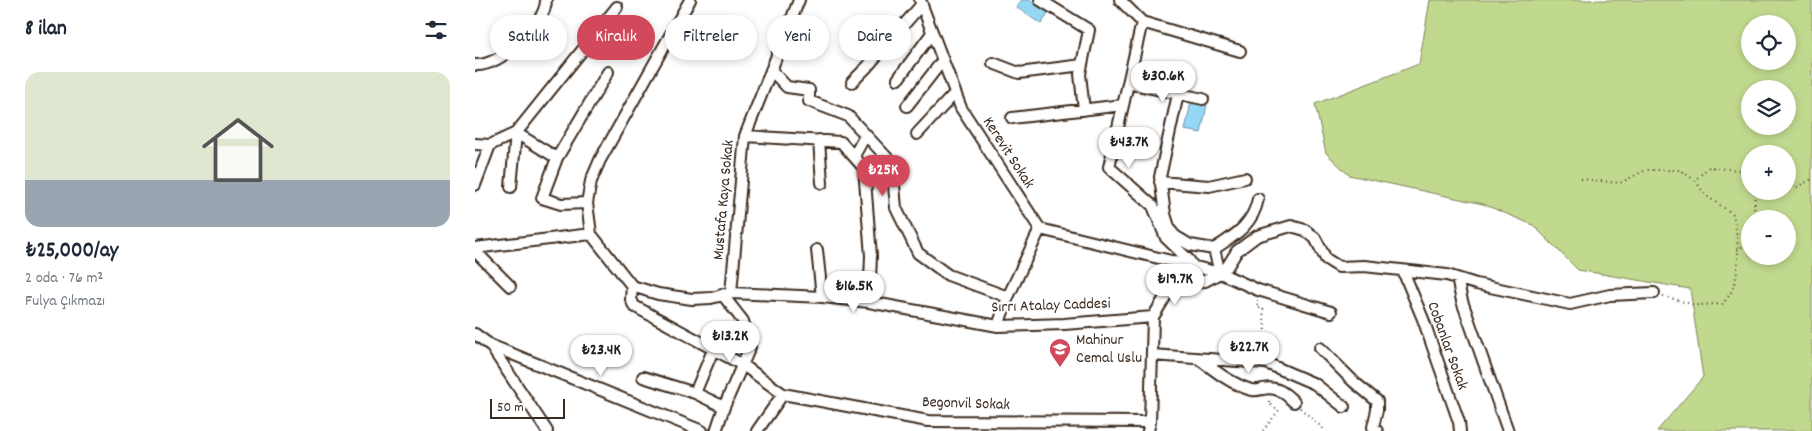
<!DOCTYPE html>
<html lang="tr">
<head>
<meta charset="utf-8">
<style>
	body { margin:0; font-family:Dekko,sans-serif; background:#f6f6f7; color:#1f2937; height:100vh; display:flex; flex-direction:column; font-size:19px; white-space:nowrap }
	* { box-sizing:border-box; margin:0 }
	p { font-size:16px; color:#747a83 }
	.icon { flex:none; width:28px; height:28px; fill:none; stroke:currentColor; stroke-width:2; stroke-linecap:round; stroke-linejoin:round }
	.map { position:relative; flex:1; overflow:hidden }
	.sheet { display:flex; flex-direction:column; background:#fff; width:475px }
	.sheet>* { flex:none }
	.banner { position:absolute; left:15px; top:15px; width:475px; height:45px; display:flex; gap:10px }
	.buttons { position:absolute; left:1266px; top:15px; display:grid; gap:10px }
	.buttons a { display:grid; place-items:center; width:55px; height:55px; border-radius:50%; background:#fff; box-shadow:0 2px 8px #0003; font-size:25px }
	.scale { position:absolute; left:15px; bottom:12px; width:75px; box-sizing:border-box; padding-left:5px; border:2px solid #3b2a1e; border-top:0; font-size:14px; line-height:18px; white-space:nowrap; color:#3b2a1e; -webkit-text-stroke:4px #fff; paint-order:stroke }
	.price { position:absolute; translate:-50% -42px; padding:0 11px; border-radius:18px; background:#fff; color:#222; font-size:16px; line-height:32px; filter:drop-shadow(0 1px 2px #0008) }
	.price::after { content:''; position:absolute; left:50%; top:30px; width:15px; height:11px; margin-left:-8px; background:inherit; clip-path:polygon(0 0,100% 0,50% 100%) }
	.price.on { background:#d1495b; color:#fff }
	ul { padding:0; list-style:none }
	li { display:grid; align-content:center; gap:10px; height:265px; padding:0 25px }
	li+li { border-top:1px solid #e0e1e3 }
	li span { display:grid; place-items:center; height:155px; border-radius:15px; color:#555 }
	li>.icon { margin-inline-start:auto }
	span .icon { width:90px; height:90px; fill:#fffc; stroke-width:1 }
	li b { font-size:21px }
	h2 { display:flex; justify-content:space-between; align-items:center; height:60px; padding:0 25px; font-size:21px }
	.tag { padding:0 18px; border-radius:22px; background:#fff; box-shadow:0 2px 8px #0003; font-size:18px; line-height:45px }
	.tag.on { background:#d1495b; color:#fff }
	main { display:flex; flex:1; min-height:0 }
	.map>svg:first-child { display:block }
	.green { fill:#c1d98f; stroke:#7e8256; fill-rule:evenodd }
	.water { fill:#94d8f6; stroke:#7092a0 }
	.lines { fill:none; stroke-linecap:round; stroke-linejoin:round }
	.minor-casing { stroke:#3b2a1e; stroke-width:14 }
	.path { stroke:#3b2a1e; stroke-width:2; stroke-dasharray:1 4; stroke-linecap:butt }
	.minor { stroke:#fff; stroke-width:10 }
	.labels { text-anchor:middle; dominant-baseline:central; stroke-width:4.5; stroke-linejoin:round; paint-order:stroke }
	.street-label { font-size:16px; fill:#3b2a1e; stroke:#fff }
	.poi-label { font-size:16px; fill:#3b2a1e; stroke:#fff; text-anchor:start }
</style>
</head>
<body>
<main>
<section class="sheet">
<h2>8 ilan<svg class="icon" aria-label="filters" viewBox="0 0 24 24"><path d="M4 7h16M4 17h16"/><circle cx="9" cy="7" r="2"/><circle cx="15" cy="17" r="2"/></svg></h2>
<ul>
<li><span style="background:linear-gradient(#dfe7d0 70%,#9aa5b1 0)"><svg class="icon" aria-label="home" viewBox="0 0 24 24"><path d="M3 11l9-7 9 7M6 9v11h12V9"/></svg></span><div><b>₺25,000/ay</b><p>2 oda · 76 m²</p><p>Fulya Çıkmazı</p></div></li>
</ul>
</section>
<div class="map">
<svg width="1337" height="431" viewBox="0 0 1337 431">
	<rect width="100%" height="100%" fill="#fff"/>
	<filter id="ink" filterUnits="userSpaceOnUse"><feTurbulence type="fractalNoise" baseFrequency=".02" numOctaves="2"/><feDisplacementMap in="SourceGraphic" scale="10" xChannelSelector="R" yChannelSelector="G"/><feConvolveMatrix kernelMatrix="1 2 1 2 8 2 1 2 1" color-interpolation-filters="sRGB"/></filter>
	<g filter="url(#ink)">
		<path class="green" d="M955,0h382v431h-155l46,-54 -13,-88 -112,-19 -45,-45 -50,-21 -134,-29 -23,-22 -11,-49 104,-40zM1275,24h37v37h-37zM1275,89h37v37h-37zM1275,154h37v37h-37zM1275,219h37v37h-37z"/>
		<path class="water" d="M547,0h8l19,13 -8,11 -25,-17z
			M716,102l16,3 -6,28 -16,-3z"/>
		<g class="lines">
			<g class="minor-casing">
				<path id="minor" d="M445,0l41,108 79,121 180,44 38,17 73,22
					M565,0l49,30 -9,44 4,36
					M645,0l22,22 98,29
					M667,22l-33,145 44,39 13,32 23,22 3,5 -8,18 -17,11 -14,23
					M518,63l26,10 63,-8
					M0,65c25,2 71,-40 71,-65
					M296,70l16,17 22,3v11l39,15 44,47 4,45 22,45 30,22 60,22 -10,29
					M423,79l34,-46
					M377,82l15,-15 55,-63
					M653,83l75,16
					M703,94l-18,83 5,37 5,16 5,6 15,9 24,4c20,-13 39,-24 44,-50
					M432,106l36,-46
					M537,118l111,-13
					M442,134l38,-41
					M270,136l96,6 23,26 7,88 -2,46
					M344,140l3,43
					M0,144l15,1 26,-12 41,25
					M379,156l11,-20
					M685,182l49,4 36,-8
					M0,185l15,-40
					M36,187l5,-54 101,-126
					M112,203l-26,1 -19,-6 15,-40 51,-86
					M116,234l41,52 26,8 34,5 19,-1 20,-5 91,4 47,5 129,24 66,-2 89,-7
					M116,234l-4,-31 4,-22 9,-21 90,-160
					M0,248l116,-14
					M739,249l6,24
					M342,250l5,47
					M0,251l35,35
					M928,271l20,48 36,103 1,9
					M982,278l5,23 46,130
					M709,283l21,-2 15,-8 7,-6 10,-16 20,-15 34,-10 14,4 10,8 11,21 13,8 25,-1 83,9 29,9 94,20 40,-9 44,-2
					M157,286l-1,13 3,7 109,59 40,29 145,27 222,1
					M256,293l14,-157 54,-136
					M533,297l32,-68
					M0,334l15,11 57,86
					M15,345l212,86
					M845,348l34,34 23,19v9l-4,17 4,4
					M677,355l114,8 49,21 29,23
					M724,359c16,12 33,25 52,31 4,1 8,0 12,-1 14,-3 22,4 31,13
					M168,377l52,16 29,14
					M220,393l18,-43
					M241,431l8,-24 26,-60 -7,-26 -21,-27
					M282,431l26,-37
					M673,431l2,-9 3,-105"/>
			</g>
			<path class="path" d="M1106,179l39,4 26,-13h34l15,10
				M1312,184l10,3 15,-8
				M1279,219l1,-28
				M1262,250l13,-8
				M1188,296l32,9 28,-1c3,-5 8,-10 10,-16 8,-23 5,-51 0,-74l-28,-19 -10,-15 14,-13 29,3 12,3
				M783,300l-1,8h6l2,19 -3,26
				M825,408l26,23
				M788,431l16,-21 -10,-6v-6"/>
			<use href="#minor" class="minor"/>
		</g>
	</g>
	<defs>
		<g id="school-pin" transform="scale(1.125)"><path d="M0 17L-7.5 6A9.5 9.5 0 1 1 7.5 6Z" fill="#d1495b" stroke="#fff"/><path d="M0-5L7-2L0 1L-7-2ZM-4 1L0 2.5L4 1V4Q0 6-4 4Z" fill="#fff"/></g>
	</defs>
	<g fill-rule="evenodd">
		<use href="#school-pin" x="585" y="349"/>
	</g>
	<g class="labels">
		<g class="street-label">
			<text transform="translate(533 153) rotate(57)">Kerevit Sokak</text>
			<text transform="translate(249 200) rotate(-85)">Mustafa Kaya Sokak</text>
			<text transform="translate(576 306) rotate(-2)">Sırrı Atalay Caddesi</text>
			<text transform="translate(972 346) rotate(70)">Cobanlar Sokak</text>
			<text transform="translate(491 404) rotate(2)">Begonvil Sokak</text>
		</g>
		<g class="poi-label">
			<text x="601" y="340">Mahinur<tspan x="601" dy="18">Cemal Uslu</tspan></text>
		</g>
	</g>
</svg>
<div class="buttons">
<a><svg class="icon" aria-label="locate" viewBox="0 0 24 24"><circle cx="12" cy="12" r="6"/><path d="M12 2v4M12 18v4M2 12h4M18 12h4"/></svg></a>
<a><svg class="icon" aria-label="layers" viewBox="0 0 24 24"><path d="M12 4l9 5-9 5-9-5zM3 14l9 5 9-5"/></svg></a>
<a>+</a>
<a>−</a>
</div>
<div class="scale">50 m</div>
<b class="price" style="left:688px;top:103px">₺30.6K</b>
<b class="price" style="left:654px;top:169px">₺43.7K</b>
<b class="price on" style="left:408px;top:197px">₺25K</b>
<b class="price" style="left:700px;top:306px">₺19.7K</b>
<b class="price" style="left:379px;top:313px">₺16.5K</b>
<b class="price" style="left:255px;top:363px">₺13.2K</b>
<b class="price" style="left:774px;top:374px">₺22.7K</b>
<b class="price" style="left:126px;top:377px">₺23.4K</b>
<div class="banner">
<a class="tag">Satılık</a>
<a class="tag on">Kiralık</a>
<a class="tag">Filtreler</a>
<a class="tag">Yeni</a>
<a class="tag">Daire</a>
</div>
</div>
</main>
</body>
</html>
